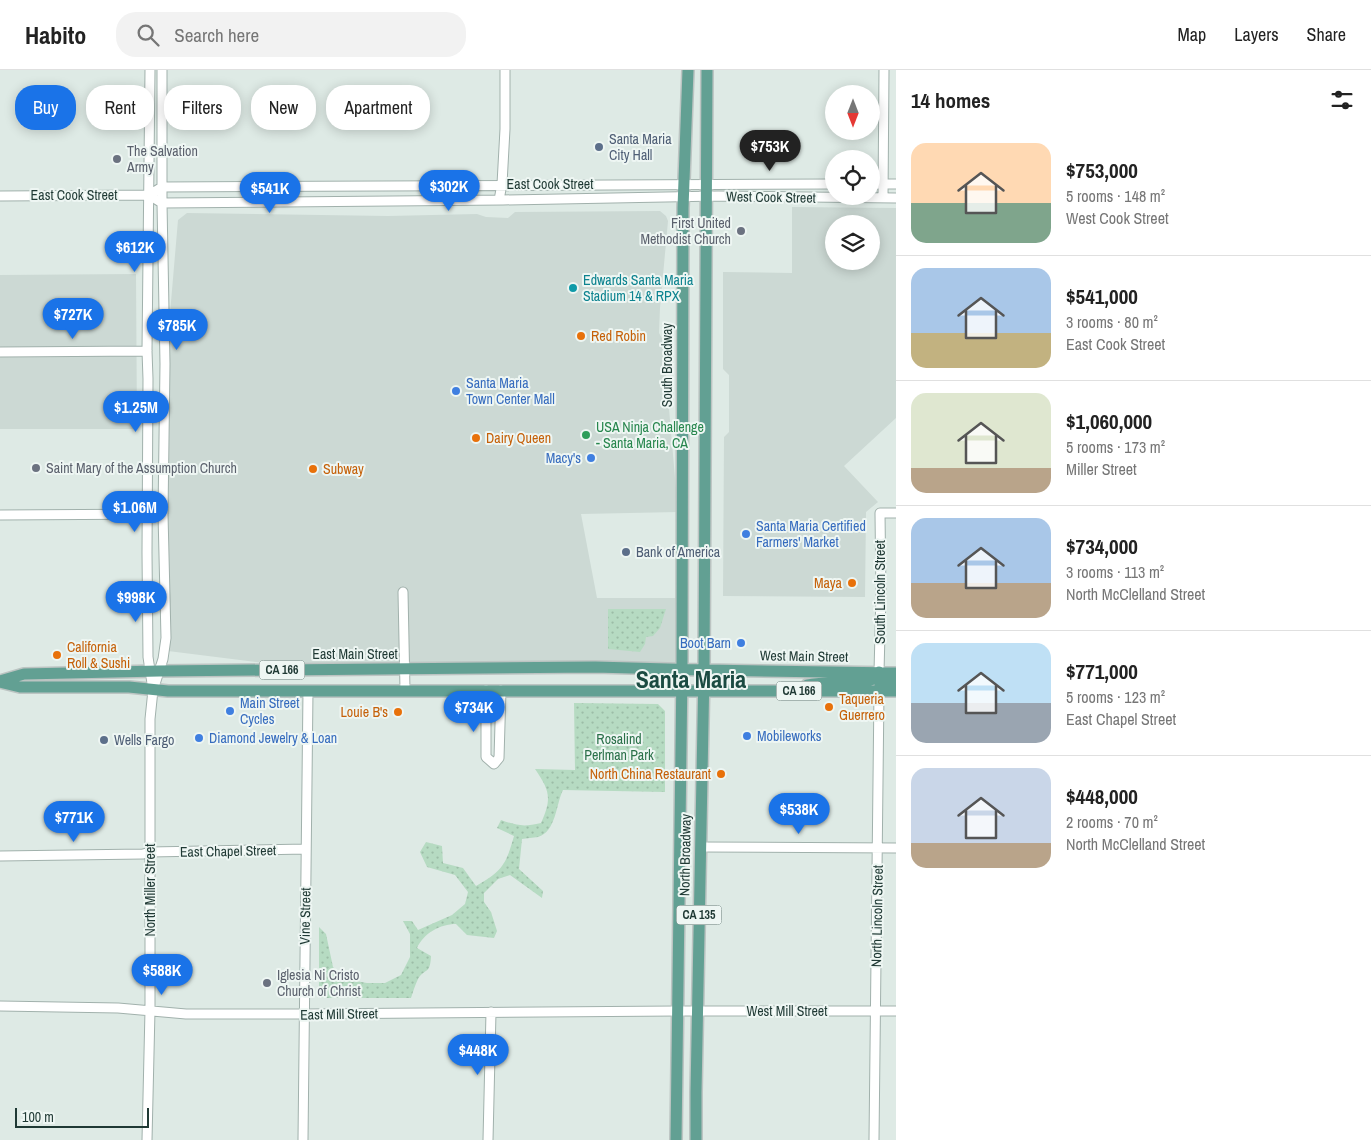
<!DOCTYPE html>
<html lang="en">
<head>
<meta charset="utf-8">
<style>
	body { margin:0; font-family:"Archivo Narrow",sans-serif; background:#f2f2f2; color:#222; height:100vh; display:flex; flex-direction:column; font-size:19px; white-space:nowrap }
	* { box-sizing:border-box; margin:0 }
	p { font-size:16px; color:#767676 }
	.icon { flex:none; width:28px; height:28px; fill:none; stroke:currentColor; stroke-width:2; stroke-linecap:round; stroke-linejoin:round }
	.map { position:relative; flex:1; overflow:hidden }
	.drawer { display:flex; flex-direction:column; background:#fff; width:475px }
	.drawer>* { flex:none }
	.banner { position:absolute; left:15px; top:15px; width:475px; height:45px; display:flex; gap:10px }
	.needle { width:32px; rotate:180deg }
	.controls { position:absolute; left:825px; top:15px; display:grid; gap:10px }
	.controls a { display:grid; place-items:center; width:55px; height:55px; border-radius:50%; background:#fff; box-shadow:0 2px 12px #0003; font-size:25px }
	.scale { position:absolute; left:15px; bottom:12px; width:134px; box-sizing:border-box; padding-left:5px; border:2px solid #1f3934; border-top:0; font-size:14px; line-height:18px; white-space:nowrap; color:#1f3934; -webkit-text-stroke:4px #eef6f3; paint-order:stroke }
	.price { position:absolute; translate:-50% -42px; padding:0 11px; border-radius:18px; background:#1a73e8; color:#fff; font-size:16px; line-height:32px; filter:drop-shadow(0 1px 2px #0008) }
	.price::after { content:''; position:absolute; left:50%; top:30px; width:15px; height:11px; margin-left:-8px; background:inherit; clip-path:polygon(0 0,100% 0,50% 100%) }
	.price.on { background:#222; color:#fff }
	ul { padding:0; list-style:none }
	li { display:flex; align-items:center; gap:15px; height:125px; padding:0 15px }
	li+li { border-top:1px solid #e0e0e0 }
	li span { display:grid; place-items:center; flex:none; width:140px; height:100px; border-radius:15px; color:#555 }
	li>.icon { margin-inline-start:auto }
	span .icon { width:60px; height:60px; fill:#fffc; stroke-width:1 }
	li b { font-size:21px }
	h2 { display:flex; justify-content:space-between; align-items:center; height:60px; padding:0 15px; font-size:21px }
	.chip { padding:0 18px; border-radius:20px; background:#fff; box-shadow:0 2px 12px #0003; font-size:18px; line-height:45px }
	.chip.on { background:#1a73e8; color:#fff }
	header { display:flex; align-items:center; gap:30px; box-sizing:border-box; height:70px; padding:0 25px; background:#fff; border-bottom:1px solid #e0e0e0 }
	header strong { font-size:24px }
	nav { display:flex; gap:28px; margin-inline-start:auto; font-size:18px }
	.search { width:350px; height:45px; background:#f2f2f2; display:flex; align-items:center; gap:12px; box-sizing:border-box; padding:0 18px; border-radius:20px; color:#767676; font-size:19px }
	main { display:flex; flex:1; min-height:0 }
	.map>svg:first-child { display:block }
	.built { fill:#ccd9d4; fill-rule:evenodd }
	.park { fill:url(#park-dots) }
	.lines { fill:none; stroke-linecap:round; stroke-linejoin:round }
	.minor-casing { stroke:#a1b1ac; stroke-width:11 }
	.major-casing { stroke:#bcc4c2; stroke-width:14 }
	.minor { stroke:#fff; stroke-width:9 }
	.major { stroke:#62a093; stroke-width:11 }
	.service-dot { fill:#5c6f8a; stroke:#eef6f3; stroke-width:2 }
	.worship-dot { fill:#6b7280; stroke:#eef6f3; stroke-width:2 }
	.culture-dot { fill:#0f9aa8; stroke:#eef6f3; stroke-width:2 }
	.food-dot { fill:#e8710a; stroke:#eef6f3; stroke-width:2 }
	.shop-dot { fill:#3f7fe0; stroke:#eef6f3; stroke-width:2 }
	.leisure-dot { fill:#2e9e5b; stroke:#eef6f3; stroke-width:2 }
	.labels { text-anchor:middle; dominant-baseline:central; stroke-width:4; stroke-linejoin:round; paint-order:stroke }
	.shield { fill:#eef6f3; stroke:#5d726d; stroke-width:1 }
	.shield-label { font-size:12px; font-weight:bold; fill:#1f3934 }
	.service-label { font-size:14px; fill:#4e5e75; stroke:#eef6f3; text-anchor:start }
	.worship-label { font-size:14px; fill:#5b616d; stroke:#eef6f3; text-anchor:start }
	.street-label { font-size:14px; fill:#1f3934; stroke:#eef6f3 }
	.culture-label { font-size:14px; fill:#0d838f; stroke:#eef6f3; text-anchor:start }
	.food-label { font-size:14px; fill:#c56008; stroke:#eef6f3; text-anchor:start }
	.shop-label { font-size:14px; fill:#366cbe; stroke:#eef6f3; text-anchor:start }
	.leisure-label { font-size:14px; fill:#27864d; stroke:#eef6f3; text-anchor:start }
	.park-label { font-size:14px; fill:#2a7049; stroke:#eef6f3 }
	.town-label { font-size:24px; font-weight:bold; fill:#1b4b42; stroke:#eef6f3 }
</style>
</head>
<body>
<header>
<strong>Habito</strong>
<div class="search"><svg class="icon" aria-label="search" viewBox="0 0 24 24"><circle cx="10" cy="10" r="6"/><path d="M15 15l6 6"/></svg>Search here</div>
<nav><a>Map</a><a>Layers</a><a>Share</a></nav>
</header>
<main>
<div class="map">
<svg width="896" height="1070" viewBox="0 0 896 1070">
	<defs>
		<pattern id="park-dots" width="8" height="8" patternUnits="userSpaceOnUse" patternTransform="scale(1.25)"><rect width="8" height="8" fill="#b6dbc2"/><path d="M2 2h.1M6 6h.1" fill="none" stroke="#9cbda7" stroke-width="1.8" stroke-linecap="round"/></pattern>
	</defs>
	<rect width="100%" height="100%" fill="#deeae5"/>
	<path class="built" d="M792,137l104,1v210l-52,48 34,36 -12,10 -1,85 -142,-1 1,-159 5,-5v-57l-6,-6v-97l69,1zM834,154h37v37h-37z
		M660,141l6,5 2,5 -8,87 -1,25 4,7 15,172 -97,2 16,84h83l-1,67 -374,3 -137,-17 -2,-134 3,-149 -1,-31 10,-117 9,-7 201,3 89,-2 9,3 22,1 7,-6z
		M136,204l1,155h-137v-154z"/>
	<path class="park" d="M608,539h58l-6,19 -7,8 -7,1 -1,7 -5,8 -32,-3z
		M574,633l84,1 7,7v81l-102,-2c-7,14 -7,42 -25,47 -5,1 -11,1 -16,2l-3,30 24,22 -1,7 -32,-23 -12,4 -14,14v9l7,10 6,19 -3,7 -27,-3 -11,-11c-16,0 -32,9 -39,24l14,8c-1,20 -6,11 -13,23 -3,6 -5,13 -7,19h-92v-71l7,7 7,33 11,12 23,4h18l16,-8 9,-18v-23l-7,-13h9l6,9 34,-15 13,-11 3,-12 -13,-17 -28,-8 -7,-15 6,-10 16,4 1,17 20,5 13,18c27,-15 30,-22 38,-50l-17,-8 4,-8c17,6 23,7 40,3 11,-25 9,-32 -6,-54l40,1z"/>
	<g class="lines">
		<g class="minor-casing">
			<path id="minor" d="M150,0l-3,281 1,28 -1,174 1,104 5,33
				M871,114h25
				M149,125l13,-8 672,-3
				M0,126l149,-1 13,8 341,-3 215,-4 178,2
				M883,128l1,-128
				M499,130l3,-16 3,-55v-59
				M0,282l147,-1
				M0,445l163,-1
				M403,522l2,98
				M879,602l2,-78 -1,-81h16
				M486,620v67l8,7 5,-6 2,-68
				M701,777l195,1
				M0,786l143,-2 7,-2 156,-3
				M0,936l118,2 68,6h118l373,-3h219
				M147,1070l3,-130v-291l3,-29 10,-31 3,-21 -3,-124 2,-150 -3,-161v-133
				M303,1070l5,-449
				M488,1070l3,-128
				M874,1070l5,-449"/>
		</g>
		<g class="major-casing">
			<path id="major" d="M0,611l24,-7 135,-3 436,-4 109,3 192,3
				M0,612l20,5h109l39,4h728
				M807,615c21,-5 52,1 69,-7l3,-6
				M879,621l1,-5 4,-3 12,-1
				M676,1070l6,-471 1,-461 5,-138
				M696,1070v-48l8,-422 3,-600"/>
		</g>
		<use href="#minor" class="minor"/>
		<use href="#major" class="major"/>
	</g>
	<g class="service-dot">
		<circle cx="599" cy="77" r="5"/>
		<circle cx="626" cy="482" r="5"/>
		<circle cx="104" cy="670" r="5"/>
	</g>
	<g class="worship-dot">
		<circle cx="117" cy="89" r="5"/>
		<circle cx="741" cy="161" r="5"/>
		<circle cx="36" cy="398" r="5"/>
		<circle cx="267" cy="913" r="5"/>
	</g>
	<circle class="culture-dot" cx="573" cy="218" r="5"/>
	<g class="food-dot">
		<circle cx="581" cy="266" r="5"/>
		<circle cx="476" cy="368" r="5"/>
		<circle cx="313" cy="399" r="5"/>
		<circle cx="852" cy="513" r="5"/>
		<circle cx="57" cy="585" r="5"/>
		<circle cx="829" cy="637" r="5"/>
		<circle cx="398" cy="642" r="5"/>
		<circle cx="721" cy="704" r="5"/>
	</g>
	<g class="shop-dot">
		<circle cx="456" cy="321" r="5"/>
		<circle cx="591" cy="388" r="5"/>
		<circle cx="746" cy="464" r="5"/>
		<circle cx="741" cy="573" r="5"/>
		<circle cx="230" cy="641" r="5"/>
		<circle cx="747" cy="666" r="5"/>
		<circle cx="199" cy="668" r="5"/>
	</g>
	<circle class="leisure-dot" cx="586" cy="365" r="5"/>
	<g class="labels">
		<g class="shield">
			<rect x="259.5" y="590.5" width="45" height="19" rx="4"/>
			<rect x="776.5" y="611.5" width="45" height="19" rx="4"/>
			<rect x="676.5" y="835.5" width="45" height="19" rx="4"/>
		</g>
		<g class="shield-label">
			<text x="282" y="600">CA 166</text>
			<text x="799" y="621">CA 166</text>
			<text x="699" y="845">CA 135</text>
		</g>
		<g class="service-label">
			<text x="609" y="69">Santa Maria<tspan x="609" dy="16">City Hall</tspan></text>
			<text x="636" y="482">Bank of America</text>
			<text x="114" y="670">Wells Fargo</text>
		</g>
		<g class="worship-label">
			<text x="127" y="81">The Salvation<tspan x="127" dy="16">Army</tspan></text>
			<text x="731" y="153" text-anchor="end">First United<tspan x="731" dy="16">Methodist Church</tspan></text>
			<text x="46" y="398">Saint Mary of the Assumption Church</text>
			<text x="277" y="905">Iglesia Ni Cristo<tspan x="277" dy="16">Church of Christ</tspan></text>
		</g>
		<g class="street-label">
			<text x="550" y="114">East Cook Street</text>
			<text x="74" y="125">East Cook Street</text>
			<text transform="translate(771 127) rotate(1)">West Cook Street</text>
			<text transform="translate(667 295) rotate(-90)">South Broadway</text>
			<text transform="translate(880 522) rotate(-90)">South Lincoln Street</text>
			<text x="355" y="584">East Main Street</text>
			<text transform="translate(804 586) rotate(1)">West Main Street</text>
			<text transform="translate(228 781) rotate(-1)">East Chapel Street</text>
			<text transform="translate(685 785) rotate(-89)">North Broadway</text>
			<text transform="translate(150 820) rotate(-90)">North Miller Street</text>
			<text transform="translate(305 846) rotate(-89)">Vine Street</text>
			<text transform="translate(877 846) rotate(-89)">North Lincoln Street</text>
			<text x="787" y="941">West Mill Street</text>
			<text transform="translate(339 944) rotate(-1)">East Mill Street</text>
		</g>
		<g class="culture-label">
			<text x="583" y="210">Edwards Santa Maria<tspan x="583" dy="16">Stadium 14 &amp; RPX</tspan></text>
		</g>
		<g class="food-label">
			<text x="591" y="266">Red Robin</text>
			<text x="486" y="368">Dairy Queen</text>
			<text x="323" y="399">Subway</text>
			<text x="842" y="513" text-anchor="end">Maya</text>
			<text x="67" y="577">California<tspan x="67" dy="16">Roll &amp; Sushi</tspan></text>
			<text x="839" y="629">Taqueria<tspan x="839" dy="16">Guerrero</tspan></text>
			<text x="388" y="642" text-anchor="end">Louie B's</text>
			<text x="711" y="704" text-anchor="end">North China Restaurant</text>
		</g>
		<g class="shop-label">
			<text x="466" y="313">Santa Maria<tspan x="466" dy="16">Town Center Mall</tspan></text>
			<text x="581" y="388" text-anchor="end">Macy's</text>
			<text x="756" y="456">Santa Maria Certified<tspan x="756" dy="16">Farmers' Market</tspan></text>
			<text x="731" y="573" text-anchor="end">Boot Barn</text>
			<text x="240" y="633">Main Street<tspan x="240" dy="16">Cycles</tspan></text>
			<text x="757" y="666">Mobileworks</text>
			<text x="209" y="668">Diamond Jewelry &amp; Loan</text>
		</g>
		<g class="leisure-label">
			<text x="596" y="357">USA Ninja Challenge<tspan x="596" dy="16">- Santa Maria, CA</tspan></text>
		</g>
		<g class="park-label">
			<text x="619" y="669">Rosalind<tspan x="619" dy="16">Perlman Park</tspan></text>
		</g>
		<g class="town-label">
			<text x="691" y="609">Santa Maria</text>
		</g>
	</g>
</svg>
<div class="controls">
<a><svg class="needle" viewBox="-14 -14 28 28"><path d="M0-13l5 13h-10z" fill="#e53935"/><path d="M0 13l5-13h-10z" fill="#767676"/></svg></a>
<a><svg class="icon" aria-label="locate" viewBox="0 0 24 24"><circle cx="12" cy="12" r="6"/><path d="M12 2v4M12 18v4M2 12h4M18 12h4"/></svg></a>
<a><svg class="icon" aria-label="layers" viewBox="0 0 24 24"><path d="M12 4l9 5-9 5-9-5zM3 14l9 5 9-5"/></svg></a>
</div>
<div class="scale">100 m</div>
<b class="price on" style="left:770px;top:102px">$753K</b>
<b class="price" style="left:449px;top:142px">$302K</b>
<b class="price" style="left:270px;top:144px">$541K</b>
<b class="price" style="left:135px;top:203px">$612K</b>
<b class="price" style="left:73px;top:270px">$727K</b>
<b class="price" style="left:177px;top:281px">$785K</b>
<b class="price" style="left:136px;top:363px">$1.25M</b>
<b class="price" style="left:135px;top:463px">$1.06M</b>
<b class="price" style="left:136px;top:553px">$998K</b>
<b class="price" style="left:474px;top:663px">$734K</b>
<b class="price" style="left:799px;top:765px">$538K</b>
<b class="price" style="left:74px;top:773px">$771K</b>
<b class="price" style="left:162px;top:926px">$588K</b>
<b class="price" style="left:478px;top:1006px">$448K</b>
<div class="banner">
<a class="chip on">Buy</a>
<a class="chip">Rent</a>
<a class="chip">Filters</a>
<a class="chip">New</a>
<a class="chip">Apartment</a>
</div>
</div>
<section class="drawer">
<h2>14 homes<svg class="icon" aria-label="filters" viewBox="0 0 24 24"><path d="M4 7h16M4 17h16"/><circle cx="9" cy="7" r="2"/><circle cx="15" cy="17" r="2"/></svg></h2>
<ul>
<li><span style="background:linear-gradient(#ffd9b3 60%,#7fa58c 0)"><svg class="icon" aria-label="home" viewBox="0 0 24 24"><path d="M3 11l9-7 9 7M6 9v11h12V9"/></svg></span><div><b>$753,000</b><p>5 rooms · 148 m²</p><p>West Cook Street</p></div></li>
<li><span style="background:linear-gradient(#a9c7e8 65%,#c2b280 0)"><svg class="icon" aria-label="home" viewBox="0 0 24 24"><path d="M3 11l9-7 9 7M6 9v11h12V9"/></svg></span><div><b>$541,000</b><p>3 rooms · 80 m²</p><p>East Cook Street</p></div></li>
<li><span style="background:linear-gradient(#dfe7d0 75%,#b9a48a 0)"><svg class="icon" aria-label="home" viewBox="0 0 24 24"><path d="M3 11l9-7 9 7M6 9v11h12V9"/></svg></span><div><b>$1,060,000</b><p>5 rooms · 173 m²</p><p>Miller Street</p></div></li>
<li><span style="background:linear-gradient(#a9c7e8 65%,#b9a48a 0)"><svg class="icon" aria-label="home" viewBox="0 0 24 24"><path d="M3 11l9-7 9 7M6 9v11h12V9"/></svg></span><div><b>$734,000</b><p>3 rooms · 113 m²</p><p>North McClelland Street</p></div></li>
<li><span style="background:linear-gradient(#bfe0f5 60%,#9aa5b1 0)"><svg class="icon" aria-label="home" viewBox="0 0 24 24"><path d="M3 11l9-7 9 7M6 9v11h12V9"/></svg></span><div><b>$771,000</b><p>5 rooms · 123 m²</p><p>East Chapel Street</p></div></li>
<li><span style="background:linear-gradient(#c9d6e8 75%,#b9a48a 0)"><svg class="icon" aria-label="home" viewBox="0 0 24 24"><path d="M3 11l9-7 9 7M6 9v11h12V9"/></svg></span><div><b>$448,000</b><p>2 rooms · 70 m²</p><p>North McClelland Street</p></div></li>
</ul>
</section>
</main>
</body>
</html>
